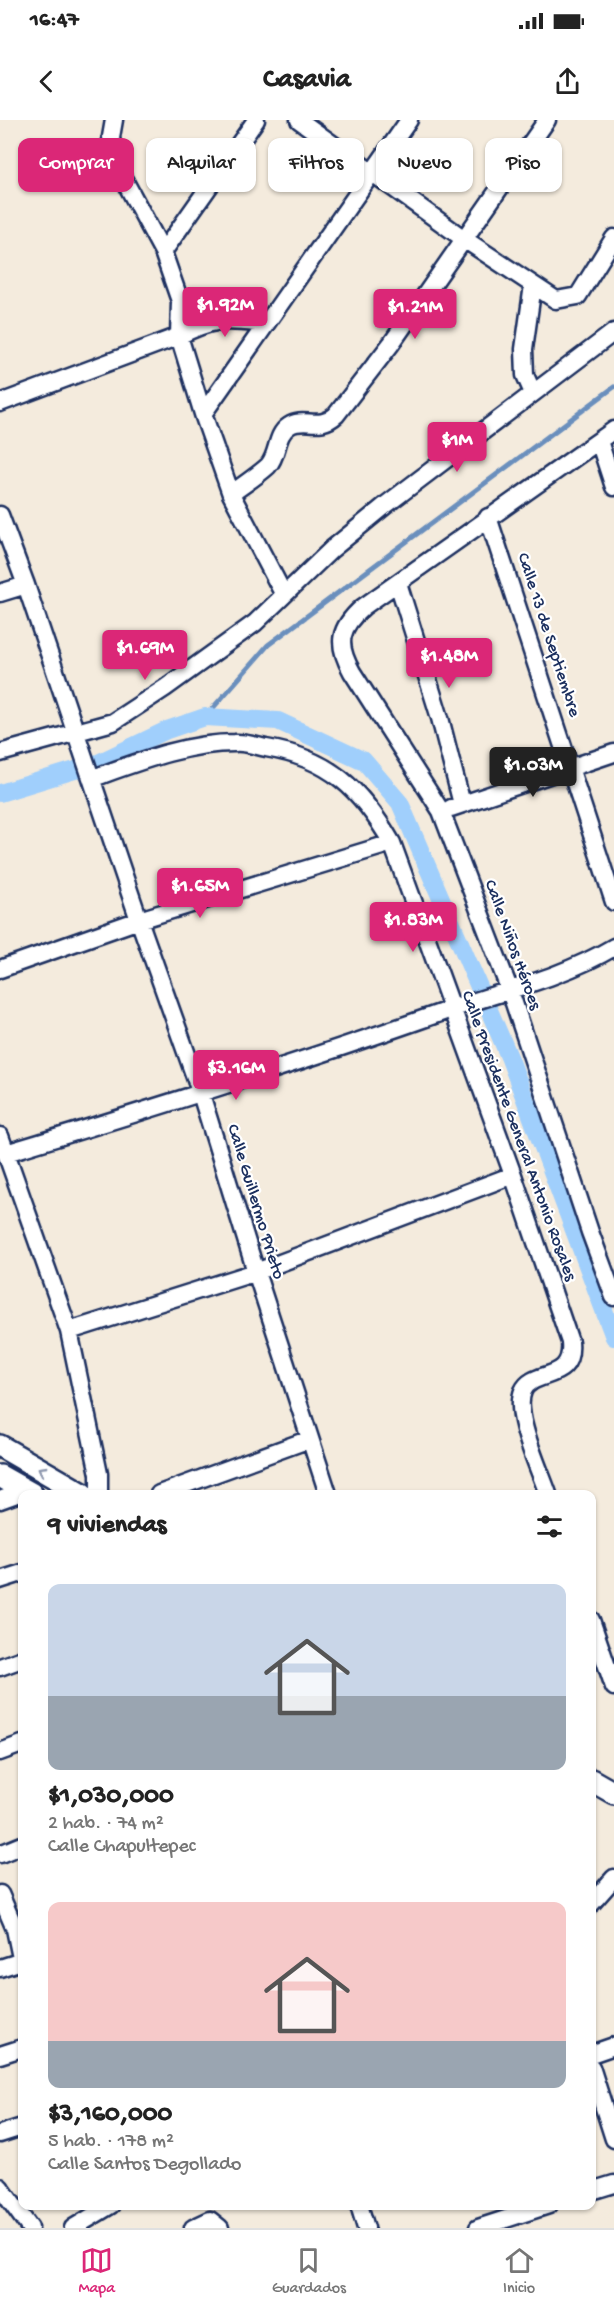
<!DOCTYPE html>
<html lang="es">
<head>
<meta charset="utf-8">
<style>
	body { margin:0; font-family:"Gochi Hand",sans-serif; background:#f2f2f2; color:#222; height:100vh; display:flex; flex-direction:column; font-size:22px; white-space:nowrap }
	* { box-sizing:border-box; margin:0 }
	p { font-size:20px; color:#767676 }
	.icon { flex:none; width:33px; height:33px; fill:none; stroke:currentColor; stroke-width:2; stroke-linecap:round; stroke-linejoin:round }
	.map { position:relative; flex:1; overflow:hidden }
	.details { position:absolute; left:18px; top:1370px; width:578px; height:720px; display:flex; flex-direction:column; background:#fff; border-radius:12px; box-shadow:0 2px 4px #0004 }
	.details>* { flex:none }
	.guide { position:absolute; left:18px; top:18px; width:579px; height:54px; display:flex; gap:12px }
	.price { position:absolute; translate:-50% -51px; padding:0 14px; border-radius:6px; background:#db2777; color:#fff; font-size:20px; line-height:39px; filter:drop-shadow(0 2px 3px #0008) }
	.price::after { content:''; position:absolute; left:50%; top:36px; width:18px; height:14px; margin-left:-9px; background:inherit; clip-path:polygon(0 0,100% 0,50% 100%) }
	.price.active { background:#222; color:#fff }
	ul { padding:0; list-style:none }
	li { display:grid; align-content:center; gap:12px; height:318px; padding:0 30px }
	li span { display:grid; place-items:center; height:186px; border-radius:12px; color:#555 }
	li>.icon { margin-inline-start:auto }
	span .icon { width:108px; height:108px; fill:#fffc; stroke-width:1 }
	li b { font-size:26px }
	h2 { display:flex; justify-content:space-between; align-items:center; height:72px; padding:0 30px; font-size:26px }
	.pill { padding:0 21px; border-radius:12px; background:#fff; box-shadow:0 2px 4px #0004; font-size:21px; line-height:54px }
	.pill.active { background:#db2777; color:#fff }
	.status { display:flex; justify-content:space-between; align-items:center; height:42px; padding:0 30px; background:#fff; direction:ltr }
	.status svg { height:16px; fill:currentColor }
	header { display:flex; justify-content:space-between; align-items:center; height:78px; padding:0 30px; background:#fff; font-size:27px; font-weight:700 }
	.dock { display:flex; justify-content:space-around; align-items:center; height:84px; border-top:2px solid #e0e0e0; background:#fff; font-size:16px; color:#767676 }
	.dock a { display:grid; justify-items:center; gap:3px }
	.dock .active { color:#db2777 }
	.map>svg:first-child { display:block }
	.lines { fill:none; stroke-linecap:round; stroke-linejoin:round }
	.stream { stroke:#6b8fbd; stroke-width:5 }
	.canal { stroke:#a0cffc; stroke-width:18 }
	.minor-casing { stroke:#1b2f5e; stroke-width:21 }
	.tertiary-casing { stroke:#1b2f5e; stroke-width:26 }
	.minor { stroke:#fff; stroke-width:16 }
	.tertiary { stroke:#fff; stroke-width:21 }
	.oneway { stroke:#8d97ae }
	.labels { text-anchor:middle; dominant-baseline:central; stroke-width:4.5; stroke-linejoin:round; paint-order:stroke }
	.street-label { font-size:18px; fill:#1b2f5e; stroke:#fff }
</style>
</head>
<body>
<div class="status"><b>16:47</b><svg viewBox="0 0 49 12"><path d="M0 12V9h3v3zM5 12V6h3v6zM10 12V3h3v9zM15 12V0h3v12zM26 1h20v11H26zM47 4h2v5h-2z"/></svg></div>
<header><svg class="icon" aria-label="back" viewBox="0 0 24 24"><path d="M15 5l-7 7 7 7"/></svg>Casavia<svg class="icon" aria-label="share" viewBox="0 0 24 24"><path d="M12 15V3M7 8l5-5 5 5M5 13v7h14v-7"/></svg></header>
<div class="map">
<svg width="614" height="2108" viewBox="0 0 614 2108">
	<rect width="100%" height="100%" fill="#f4ebdd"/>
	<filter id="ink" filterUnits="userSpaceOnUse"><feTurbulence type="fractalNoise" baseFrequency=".0167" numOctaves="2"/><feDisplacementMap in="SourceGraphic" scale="12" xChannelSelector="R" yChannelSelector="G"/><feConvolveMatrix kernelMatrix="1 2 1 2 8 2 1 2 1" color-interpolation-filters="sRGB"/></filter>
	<g filter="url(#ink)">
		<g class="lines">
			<path class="stream" d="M205,597l63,-72 346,-258"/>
			<path class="canal" d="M0,673l98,-30 69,-33 38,-13 73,4 86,40 36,42 110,256 104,278"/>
			<g class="minor-casing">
				<path id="minor" d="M114,0l-3,17 4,26 48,89 17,49 -1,35 24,78 28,80 53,101
					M299,0l165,119 92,61 22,-4 36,-58
					M163,132l93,-132
					M533,273l-8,-18 -1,-26 9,-64
					M0,283l179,-67c36,-19 48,-16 87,-12
					M203,294l206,-294
					M614,310l-251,177c-24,21 -27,37 -11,65l89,139 69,180 80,241 24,65
					M599,321l15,46
					M231,374c12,-9 26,-18 37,-28 11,-12 7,-31 21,-40 15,-10 30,5 47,-11l55,-71 156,-224
					M0,395l26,70 113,335 62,174 55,178 72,222
					M488,397l126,385
					M398,463l42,135 22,86
					M0,473l26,-8
					M0,633l113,-31 52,-34 90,-65 77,-74 55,-45 227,-172
					M93,658c45,-16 93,-35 142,-35 10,-1 21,3 31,5 63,10 95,41 126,95l121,332 57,167c4,42 -37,26 -47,49 -10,23 17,79 25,103
					M451,688l163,-55
					M0,849l139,-49 253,-77
					M0,1016l69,195 30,143v20
					M6,1033c146,-44 290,-89 434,-140 58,-21 120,-34 174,-66
					M69,1211l187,-59 257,-97
					M159,1374l151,-55
					M0,1380l25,-9
					M0,1460l22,-7
					M591,1500l23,67
					M0,1547l22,-8
					M0,1632l22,-8
					M0,1734l22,-9
					M0,1774l15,35 7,34
					M591,1784l23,-26
					M0,1848l22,-7
					M591,1934l23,-8
					M0,1935l22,-7
					M591,1947l23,72
					M0,2014l22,-7
					M0,2067l30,41
					M591,2071l23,-7
					M359,2085l7,23
					M73,2108l38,-23
					M193,2108l17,-8 10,8
					M478,2108l71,-23"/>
			</g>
			<g class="tertiary-casing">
				<path id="tertiary" d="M0,1326l83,48
					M0,1356l32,18
					M591,1660l23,13"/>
			</g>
			<use href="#minor" class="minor"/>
			<use href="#tertiary" class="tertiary"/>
		</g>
		<defs><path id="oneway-chevron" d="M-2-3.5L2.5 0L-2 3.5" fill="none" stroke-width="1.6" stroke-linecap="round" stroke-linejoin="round" transform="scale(1.5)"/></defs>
		<use class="oneway" href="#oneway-chevron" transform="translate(42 1350) rotate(-150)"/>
	</g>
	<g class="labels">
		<g class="street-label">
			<text transform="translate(548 515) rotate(72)">Calle 13 de Septiembre</text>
			<text transform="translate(512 825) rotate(70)">Calle Niños Héroes</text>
			<text transform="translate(518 1016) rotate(70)">Calle Presidente General Antonio Rosales</text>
			<text transform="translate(255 1082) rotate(73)">Calle Guillermo Prieto</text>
		</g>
	</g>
</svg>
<b class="price" style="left:225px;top:218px">$1.92M</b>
<b class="price" style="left:415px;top:220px">$1.21M</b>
<b class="price" style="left:457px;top:353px">$1M</b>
<b class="price" style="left:145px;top:561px">$1.69M</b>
<b class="price" style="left:449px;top:569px">$1.48M</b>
<b class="price active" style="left:533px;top:678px">$1.03M</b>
<b class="price" style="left:200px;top:799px">$1.65M</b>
<b class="price" style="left:413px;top:833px">$1.83M</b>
<b class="price" style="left:236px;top:981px">$3.16M</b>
<div class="guide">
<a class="pill active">Comprar</a>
<a class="pill">Alquilar</a>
<a class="pill">Filtros</a>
<a class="pill">Nuevo</a>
<a class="pill">Piso</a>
</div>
<section class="details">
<h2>9 viviendas<svg class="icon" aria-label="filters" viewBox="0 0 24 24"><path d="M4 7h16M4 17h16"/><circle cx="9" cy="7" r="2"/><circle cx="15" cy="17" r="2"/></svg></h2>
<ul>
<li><span style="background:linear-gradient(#c9d6e8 60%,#9aa5b1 0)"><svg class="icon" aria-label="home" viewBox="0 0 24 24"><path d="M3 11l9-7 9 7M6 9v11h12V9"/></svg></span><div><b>$1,030,000</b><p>2 hab. · 74 m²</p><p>Calle Chapultepec</p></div></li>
<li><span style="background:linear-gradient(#f6c9c9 75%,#9aa5b1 0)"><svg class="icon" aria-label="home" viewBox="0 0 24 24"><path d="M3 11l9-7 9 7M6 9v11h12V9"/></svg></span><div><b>$3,160,000</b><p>5 hab. · 178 m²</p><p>Calle Santos Degollado</p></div></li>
</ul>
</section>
</div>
<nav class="dock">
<a class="active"><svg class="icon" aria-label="map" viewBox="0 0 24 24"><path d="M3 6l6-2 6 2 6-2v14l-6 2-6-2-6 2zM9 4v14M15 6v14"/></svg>Mapa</a>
<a><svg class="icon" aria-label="saved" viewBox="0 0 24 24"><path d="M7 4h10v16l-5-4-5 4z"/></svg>Guardados</a>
<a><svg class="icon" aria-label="home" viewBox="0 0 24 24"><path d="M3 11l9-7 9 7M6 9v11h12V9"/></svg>Inicio</a>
</nav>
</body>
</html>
